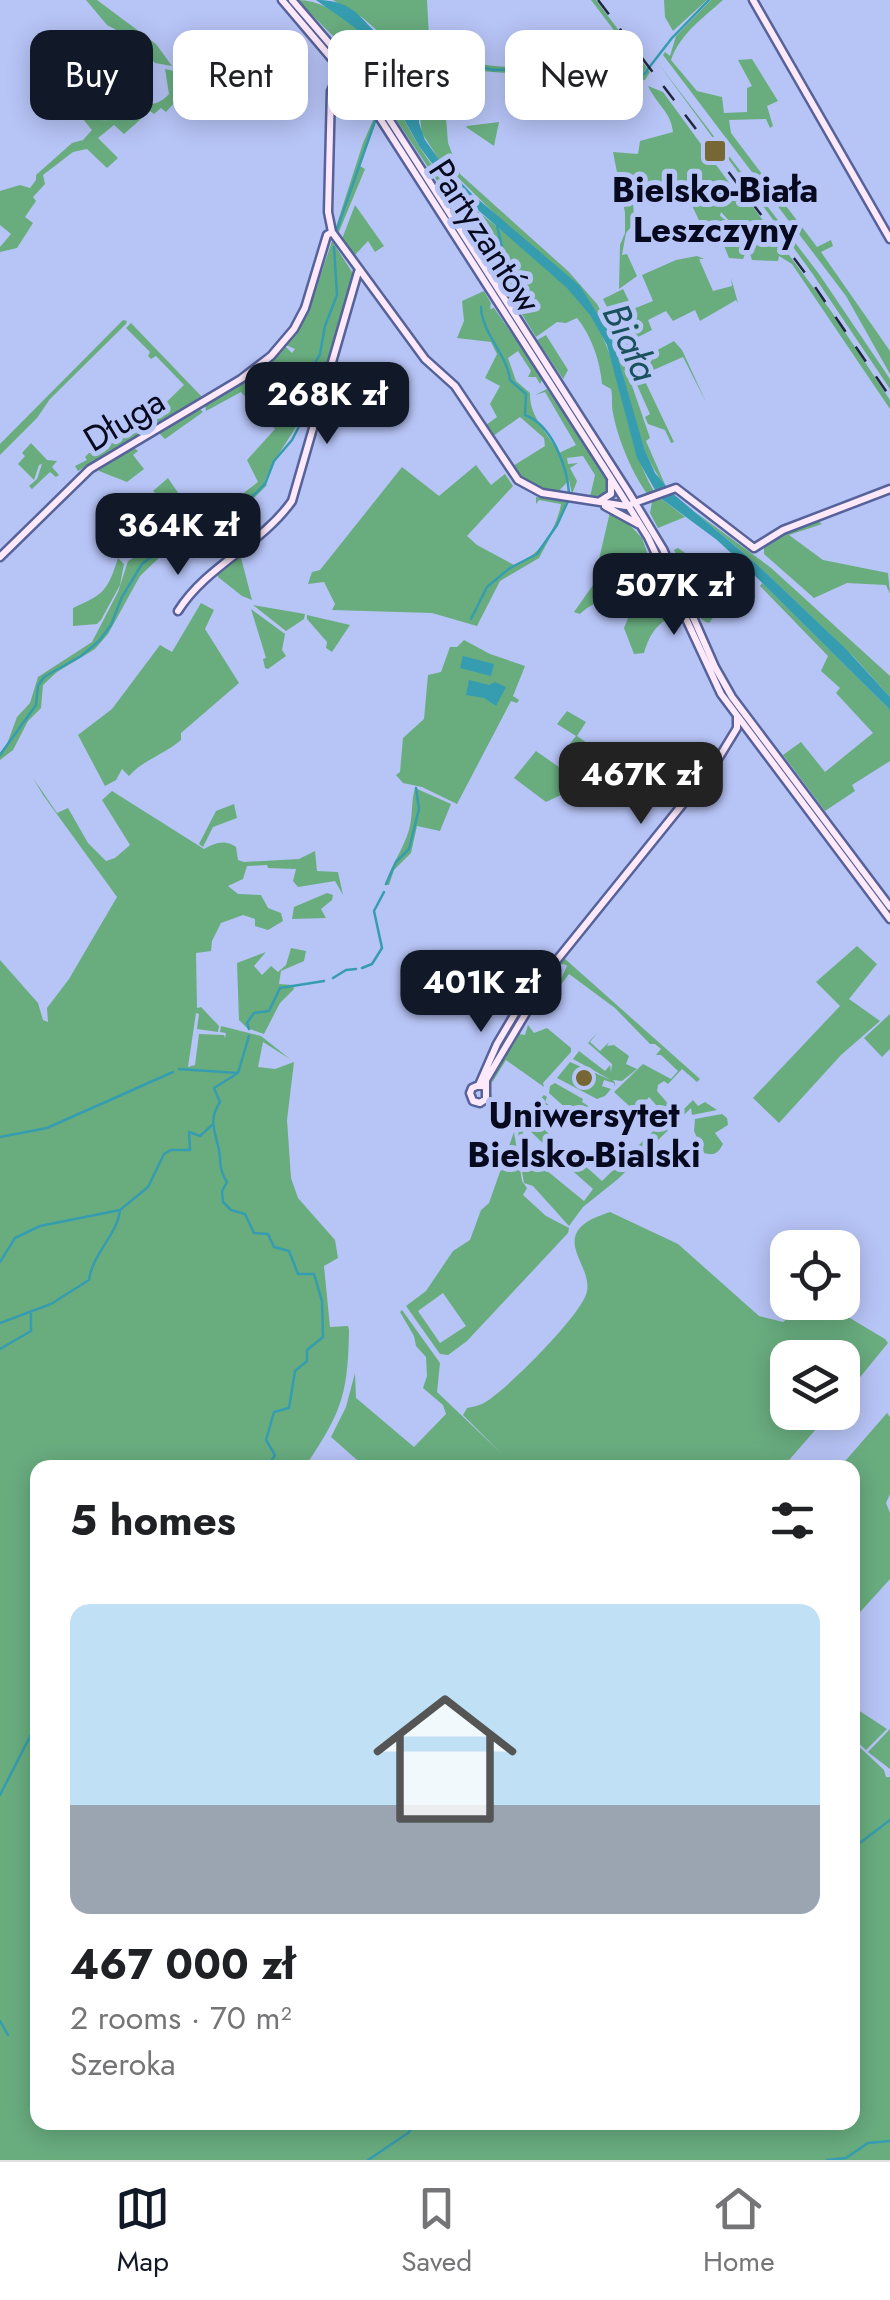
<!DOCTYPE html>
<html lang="en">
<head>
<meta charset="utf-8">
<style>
	body { margin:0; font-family:Jost,sans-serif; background:#f6f6f6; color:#202124; height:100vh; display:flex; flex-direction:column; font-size:38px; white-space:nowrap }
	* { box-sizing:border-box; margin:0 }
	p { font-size:32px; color:#757577 }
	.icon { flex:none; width:55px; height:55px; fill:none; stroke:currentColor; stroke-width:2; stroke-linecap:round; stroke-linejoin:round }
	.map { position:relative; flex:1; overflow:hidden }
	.sheet { position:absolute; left:30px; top:1460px; width:830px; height:670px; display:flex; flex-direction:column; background:#fff; border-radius:20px; box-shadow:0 5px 25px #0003 }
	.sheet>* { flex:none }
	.banner { position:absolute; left:30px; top:30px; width:830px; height:90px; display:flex; gap:20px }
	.controls { position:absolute; left:770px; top:1230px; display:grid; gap:20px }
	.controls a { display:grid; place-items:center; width:90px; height:90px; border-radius:20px; background:#fff; box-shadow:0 5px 25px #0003; font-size:50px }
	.price { position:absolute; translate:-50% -85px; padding:0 22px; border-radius:20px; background:#111827; color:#fff; font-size:32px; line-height:65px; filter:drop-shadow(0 2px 5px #0008) }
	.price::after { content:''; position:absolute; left:50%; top:60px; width:30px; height:22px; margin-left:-15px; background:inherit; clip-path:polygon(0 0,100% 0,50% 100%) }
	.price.active { background:#222; color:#fff }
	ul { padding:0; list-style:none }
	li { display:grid; align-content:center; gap:20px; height:530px; padding:0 40px }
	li+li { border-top:2px solid #e0e0e0 }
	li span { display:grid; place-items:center; height:310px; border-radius:20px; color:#555 }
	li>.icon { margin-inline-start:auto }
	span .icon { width:180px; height:180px; fill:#fffc; stroke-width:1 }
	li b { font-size:42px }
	h2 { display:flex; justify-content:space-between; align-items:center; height:120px; padding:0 40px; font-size:42px }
	.tag { padding:0 35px; border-radius:20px; background:#fff; box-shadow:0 5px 25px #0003; font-size:35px; line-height:90px }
	.tag.active { background:#111827; color:#fff }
	.dock { display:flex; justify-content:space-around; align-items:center; height:140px; border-top:2px solid #e0e0e0; background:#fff; font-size:28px; color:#757577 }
	.dock a { display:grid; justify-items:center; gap:5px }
	.dock .active { color:#111827 }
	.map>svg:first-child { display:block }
	.green { fill:#69ad7f; fill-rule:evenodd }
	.water { fill:#369cb0 }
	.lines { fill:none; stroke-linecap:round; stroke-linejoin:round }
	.stream { stroke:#369cb0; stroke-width:2.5 }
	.secondary-casing { stroke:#56629a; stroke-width:11 }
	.secondary { stroke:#fee9fa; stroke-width:6 }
	.rail { stroke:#232841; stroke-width:2.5; stroke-dasharray:18 18; stroke-linecap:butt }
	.poi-dot { fill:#766735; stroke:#b7c4f6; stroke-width:4 }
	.labels { text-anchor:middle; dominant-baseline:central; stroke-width:10; stroke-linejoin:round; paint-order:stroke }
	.poi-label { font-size:35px; font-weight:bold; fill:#070a1f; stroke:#b7c4f6 }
	.street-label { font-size:35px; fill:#070a1f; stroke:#b7c4f6 }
	.water-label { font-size:38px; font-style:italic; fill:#19515c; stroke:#b7c4f6 }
</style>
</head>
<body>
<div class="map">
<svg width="890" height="2160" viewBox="0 0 890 2160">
	<rect width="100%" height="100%" fill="#b7c4f6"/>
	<path class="green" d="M86,0h11l59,44 16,22 -17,-3 -24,-25 -24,-13z
		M297,0c42,0 84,47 100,83 0,9 -4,16 -12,20l-9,-12 12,-10 -14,-32 -18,-15 -11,22 -11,-19z
		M333,0h94l2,38 8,2 -1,4 -26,-5 -1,9 -20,-7 -26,-23z
		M591,0h5l51,68 -5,6 6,-4 2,2 -5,8 -19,2 -147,-11 3,-7c34,8 69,-5 103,-2 19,2 36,16 54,9l-20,-34z
		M664,0h43l-34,31 -8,-14z
		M711,0h12c-20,18 -43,34 -52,60l26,31 25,6 2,16 23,-1v-24l5,-2 -14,-26 14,-1 26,42 -11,5 6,20 -3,2 -4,-9 -37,1 2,13 86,114 14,-7 2,6 -12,6 69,99v23l-44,-78 -183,-241 2,-3 5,4 6,-20z
		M404,52l67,14 -9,7 4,3 -14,27 -1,-5 -6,5 -19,-5 5,18 17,-5 -2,7 2,25 12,31 109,98 28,32 18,32 35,102 -4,3 20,46c-37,-47 -36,-113 -62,-166l-166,-163 -16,-25 -3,-22 -20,-54z
		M658,63l161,211 71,105v10l-78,-116z
		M165,69l18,4 -7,28 -10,11 -5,-4 -7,6 -4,-3 -26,23 -10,-9 -16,13 20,20 -11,10 -20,-19 -14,3 -30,23 2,9 -12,13 3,4 -11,16 8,6 -16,25 -17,4v-5l11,-13 -11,-9v-34l20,-6 10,3 6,-8v-5l36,-32 11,-3 9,-10 -19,-23 13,-6 16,19c17,2 23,-9 38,-13 13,-4 19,-2 29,-13z
		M403,85l4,23 -7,4c11,21 22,41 37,59 44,53 112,85 152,142 37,53 32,124 66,180l-7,2c-15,-20 -30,-55 -35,-82 -2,-8 0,-16 -2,-24l-9,-5c-2,-23 -10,-47 -25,-66l-11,5 -9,-1 -21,15 -74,-119 -73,-109z
		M648,86l15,6 70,96 4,5 1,-6 93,124 59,89v9l-98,-145 -13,-8 -1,5 -26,-1 -7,-22 -24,-26 -1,4 11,8 17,23 -5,12 -14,-1 -14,-35 -13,4c-17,-40 -25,-51 -71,-39l4,34 -9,11 -4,22 5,-1 10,22 -18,13 1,-44 5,-12v-20l-12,-61 25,2 2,-13 33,-9c-2,-20 -16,-27 -25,-46z
		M374,118l2,4 -16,44 5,3 -27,65 -3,-4 28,-87z
		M499,122l-5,24 -28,-19 1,-1z
		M398,138l218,340 -13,-17z
		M355,205l29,41 -9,6 -7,-11 -13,14 9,14 -22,-30z
		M332,241l22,34 -42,145 -11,-2c-12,23 -28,40 -37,65l3,2 -28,28 -24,16 -27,3 -22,21 -6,-10 2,-5 56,-25 40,-31 -11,-22 28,-31 -34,-37 -35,19 -1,-7 52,-32 28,-26 7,7 3,-4 -9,-4 25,-41z
		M697,256l7,3h-5l14,32 19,-5 -1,-8 7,25 -2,-3 -36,21 -5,-11 -22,11 -7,-10 -18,9 4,10 -14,7 -1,7 -10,3 -24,-48 20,-10 10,20 20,-8 -11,-26 34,-15z
		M474,272l56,85 12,23 -2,4 -4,-7h-8l3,-6 -13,-20 -10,7 8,23 14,12c-1,23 17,40 29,60l17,-8 -31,-53 -10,3 12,-6c17,25 61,70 63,102l-7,7 -13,-1 5,-22 -12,-19 -16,2 1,6 10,-1 -8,5 7,13 -5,13 -3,-14 -11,12 -28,-7 -17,-19 32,-20 -1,-8 -24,-21 -27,19 -7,-11 11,-8 -7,-13 10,-18 -15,-8 12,-24 -6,-12 -34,-4 7,-17 -2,-20 22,-10 7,12 -1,6 4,-1 36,52z
		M123,320l4,1 -1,3 -76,75 -13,19 -37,37v-11z
		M131,323l72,75 -125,73 -3,-5 12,-6 -2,-3 4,-4h8l12,-20h7l11,-12 -1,-6 19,8 39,-38 -28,-29 -5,3 -3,-3 2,-4 -24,-24z
		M546,335l22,35 -5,9 -26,-39z
		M674,341l8,9 24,52 -23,-45 -41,18 32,67 -3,1 -6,-13 -17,-6 -3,-7 5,-3 -13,-29 -5,-21z
		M199,408l4,4 -38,27 -6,-6z
		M31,443l16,17 10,1 -5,6 7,8 -3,2 -6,-5 -18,17 -3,-3 8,-7 5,-15 -3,1 -5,15 -16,-16 7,-8 -3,-3z
		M133,447l5,4 -5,4 11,14 -17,13 -28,-11v-4z
		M476,465l15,20 14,-11 8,12 -46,50 10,9 37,20c25,-7 43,-37 47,-61l-22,-4 -3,4v-7l33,5 -30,56 -39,23 -23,45 -45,-13 -100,-3 3,-6 -11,-22 -16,2 4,-12 8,-2 82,-103 37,29z
		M168,478l27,40 -15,7 -18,-23 2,-2 -11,-9z
		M659,497l26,20 -27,11 -8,-15 2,-11z
		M610,512l15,8 17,18 15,43 10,10 10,22c-20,10 -27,20 -33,40l-10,1 -10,-26 9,-22 -11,-9c-17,3 -28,4 -42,17l-6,-2 19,-27z
		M695,512l75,55 120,109v21l-36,-40 -94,-90z
		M818,521l4,3 -33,11 34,25 65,13 2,21 -4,-9 -39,-2 -33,15 -50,-44v-8l16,-12z
		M152,547l9,9 -21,20 -32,58 -13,15 -38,23 -14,13 -2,23 -13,13 -15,29 -13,10v-7l7,-9 10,-27 13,-14 8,-26 54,-35 26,-50 10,-31z
		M678,548l29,20 -17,15 -9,-6 -8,-17 4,-4 -3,-6z
		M240,554l12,46 -10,-4 -24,-19 -1,-5z
		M118,558l6,6 -4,21 -19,35 -4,4 -24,2v-18c30,-14 34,-15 45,-50z
		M762,583l128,127v51l-38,24 3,6 -30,20 -42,-56 18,-13 24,30 48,-39 -37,-40 4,-5 -19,-17 7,-15 -68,-70z
		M693,585l19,7 -8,12 11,11 -6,8c-17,-5 -13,-23 -16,-38z
		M201,603l13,7 -9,19 34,54 -58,50v7c-16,14 -38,20 -52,36l-7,-7 -6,11 -11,6 -27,-51 34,-26 48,-64 12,7z
		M253,605l52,9 -1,5 -18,12z
		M251,609l34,25 -3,16 4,6 -18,13 -3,-1 -2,-9 3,-1z
		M307,615l43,10 -18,27 -6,-4 1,-6 -20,-23z
		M464,640l26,14 35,12 -12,30 6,4 -2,3 -6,-2 -54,103 -35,-17 -19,-4 -7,-8 4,-3 3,-34 21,-19 4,-44 13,-3 9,-25h7z
		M567,711l19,11 -9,14 17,12 -8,16 -20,-15 10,-13 -19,-12z
		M536,751l37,26 -12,18 -15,7 -32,-24z
		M33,778l24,35 11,-5 20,35 18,18 9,-3 15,-13 -28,-45 10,-9 92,58c10,-6 21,-10 32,-2l2,13 6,2 55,-3 16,-8 2,20 21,1 5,23 -8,-14 -37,6 -5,-6 3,-12 -28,-1 -1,-3 -20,1 -4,13 -15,7 10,8 23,1 7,13 13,5 2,8 -15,9 -13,-4v-7l-12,-4 -22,8 -9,18 -1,10 -15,2 1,55 4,-1 18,19 -1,6 -21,-3 2,-15 -3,-1 -8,54 7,-2 4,-31 25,1 1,3 1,-5 -6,-1 1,-6 40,10 29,23 -27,-17 -5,25 17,2 19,-7 -7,58 4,58 7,20 37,42 3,18 -14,8 6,61 18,-1 1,4c-1,66 -8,83 -44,137l-267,1v654h814l1,-381 31,29 2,7h4v383h-890v-1200l38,43 5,17 5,2 -1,-14 22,-29 48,-82 -74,-102z
		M415,788l36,16 -11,27 -23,-5 -6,27 -17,17 -5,15h-4c6,-20 18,-35 24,-55 4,-14 2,-29 6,-42z
		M234,804l3,14 -24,9 -10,20 -4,-3 17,-33z
		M327,893l6,2 -1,5 -11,9 5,9 -34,1 2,-12z
		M857,946l20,18 -28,35 31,22 -39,34 -62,68 -26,-25 87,-92 -24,-24z
		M291,948l15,3 -2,10 -23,10 -2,13 14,1 1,4 -14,14 -16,31 -17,-6 -8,-8 -2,-57 29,-11 -12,14 8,9 9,-9 7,6 8,-7z
		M564,958l136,121 -3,3 -15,-13 -14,15 -4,-3 -6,4 -1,6 14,16 -7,7 -15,-17 -3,4 15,16 -11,8 -36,-33 29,-28 28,15 7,-8 -17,-16h-5l5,-6 -6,-5h-5l-35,-36 -46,-34 -15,20 13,-28 -3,-2 -5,1z
		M890,1014v35l-8,8 -18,-19z
		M528,1025l6,8 13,-5 24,20v4l-28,31 1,4 -38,-27 -16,26 2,13 7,6 -3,3c-19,-22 12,-51 23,-74l6,1z
		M598,1032l-8,10 10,9 9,-9 -2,4 7,-1 15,11 -3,8 11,5 -15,12 -9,-1 2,3 -1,4v-4l-10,-3 -2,6 9,3 -6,7 -8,3 -40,-21 13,-16 41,18 -38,-21 6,-8 26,20 5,-6 1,7 1,-8 -24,-21z
		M555,1083l28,16 -1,3 11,7 -12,13 -32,-29 1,-7z
		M544,1095l3,2 -2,5 6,5 -14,16 21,19 -8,8 -23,-22 1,-16z
		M693,1100l5,6 7,-4 12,8 -25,5 -1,-7 -73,71 -35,28 -14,19 -36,-40 -9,-3c-3,-18 -7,-39 -5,-57l-2,-1 5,-4 1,14 -4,13 65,53 9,-12 -27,-24 8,-9 28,25 78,-76 4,4z
		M722,1114l5,4 1,7 -13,8 8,11c-5,9 -8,12 -19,9l-10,-22 1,-12z
		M514,1132l8,49 5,7 -4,7 23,21 23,12 -1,5 -101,108 -19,14 -8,-1 -34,-48 20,-15 27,-40 17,-11 11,-30 8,-7zM443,1293l23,33 -26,17 -22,-32z
		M610,1212l68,32 81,72 24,6c15,-12 25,-21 45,-17l57,34 3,4 -45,55 -1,-40h-54v54l42,1 -47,54h-418l-34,-30 15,-30 9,-34 1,25 58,49 32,-33 -3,-9 -20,-17 4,-12 -1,-19 -10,-11 -2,-10 -14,-24 2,-2 38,53 -3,29 64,61 -38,-38 4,-7c5,-1 10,-2 15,-4 21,-10 102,-91 105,-113 4,-21 -20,-41 -10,-59 7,-12 22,-16 33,-20z
		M887,1413l3,4v77l-4,9 4,10v66l-37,41 -1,-152 -12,-1z
		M852,1706l35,23 -21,21 -13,-12z
		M890,1729v40l-22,-17z"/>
	<path class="water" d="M316,0c46,0 44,27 76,43 8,4 16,5 23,9l-14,1 -2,4 20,54v12l6,17 13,18 34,36 108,92 32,51 32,111 11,25 16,19 89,75 87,83 43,47v13l-145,-144 -28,-26 -58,-43 -22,-39 -30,-113 -17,-30 -23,-27 -122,-107 -26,-35 -19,-34 7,-5 -4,-22 -4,6 -2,-2c-8,-44 -48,-65 -81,-89z
		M463,656l31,8 -3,12 -31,-8z
		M469,680l20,5 6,-3 11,5 -10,19 -12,-8 -18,-3z"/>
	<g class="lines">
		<path class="stream" d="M415,52l79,18 95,-3 30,11 17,1 8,-5 28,-36 37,-38
			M388,105l10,-16
			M622,185c25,-3 46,-6 69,8l19,-4 18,9 4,-2
			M497,226l7,29 -7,16
			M336,232l39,-111
			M481,307c1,27 26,47 29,73l16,14 -1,21c27,10 42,51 44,78
			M471,619l16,-32 23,-19 27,-14 20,-29 11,-24
			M0,755l36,-50 2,-19 6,-9 37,-21 18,-15 12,-16 11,-28 20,-33 46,-36 25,-3 19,-9 33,-32 9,-23 18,-21 19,-37 -4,-25 13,-24 5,-28 12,-31 -3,-48
			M386,884l10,-22 13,-13 10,-40 -3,-21
			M362,968l10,-4 10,-16 -8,-37 10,-19
			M333,978l13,-8 10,-1
			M249,1029l-2,-6 7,-10 15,-2 11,-23 44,-7
			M249,1036l-11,37 -24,15 6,14c-12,18 -5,29 -1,48 2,13 0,20 8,32l-5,9 1,11 8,8 14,4 9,19 14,1 6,13 15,4 9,23h16l8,27 1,36 -16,13v11l-12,10 -6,37 -15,4 -8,28 9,15 -8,13
			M179,1069l58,4
			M0,1137l47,-9 126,-56
			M0,1262l15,-24 25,-12 80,-16 28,-23 16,-33 7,-4h19l-1,-18 11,4 12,-11
			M0,1323l51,-19 38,-24c3,-26 29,-46 31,-70
			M0,1349l31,-18v-18
			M0,1795l38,-74
			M852,1849l38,-29
			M0,2021l8,14
			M368,2160l40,-27 8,-11
			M827,2160l19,-2 22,-15 22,-2"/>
		<g class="secondary-casing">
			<path id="secondary" d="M282,0l90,106 237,369 39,62 73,157 169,225
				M292,0l81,94 256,399 34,56 52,118 17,30 158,210
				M753,0l137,239
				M349,77l-13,3 -5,11 -3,121 4,20 93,127 30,27 63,94 24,13 84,13 50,-18 78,60 29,-18 107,-41
				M332,103l17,-27
				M600,501l11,-7v-13
				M605,506l33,18
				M0,557l90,-88 151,-90 30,-23 23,-27 11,-21 22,-73 5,-3
				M178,611c29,-46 83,-66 114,-110l66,-229
				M479,1085l18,-41 22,-37 196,-243 22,-36v-11
				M485,1087l-6,-2 -7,3 -2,5 3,8 7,2 6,-4v-19l59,-99"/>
		</g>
		<use href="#secondary" class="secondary"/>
		<path class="rail" d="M598,0l211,278 81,119"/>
	</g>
	<g class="poi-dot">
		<rect x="703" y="139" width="24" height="24" rx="5"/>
		<circle cx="584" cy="1078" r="10"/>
	</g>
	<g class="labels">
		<g class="poi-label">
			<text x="715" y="190">Bielsko-Biała<tspan x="715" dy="40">Leszczyny</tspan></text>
			<text x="584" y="1115">Uniwersytet<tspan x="584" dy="40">Bielsko-Bialski</tspan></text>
		</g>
		<g class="street-label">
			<text transform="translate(485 236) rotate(57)">Partyzantów</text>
			<text transform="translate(124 420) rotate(-31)">Długa</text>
		</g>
		<g class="water-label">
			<text transform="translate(631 342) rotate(65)">Biała</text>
		</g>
	</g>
</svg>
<div class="controls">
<a><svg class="icon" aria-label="locate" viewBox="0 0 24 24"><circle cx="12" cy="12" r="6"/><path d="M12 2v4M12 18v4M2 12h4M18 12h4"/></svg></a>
<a><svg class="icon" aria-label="layers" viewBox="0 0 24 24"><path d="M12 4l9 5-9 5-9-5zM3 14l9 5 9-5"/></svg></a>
</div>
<b class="price" style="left:327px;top:447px">268K zł</b>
<b class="price" style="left:178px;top:578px">364K zł</b>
<b class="price" style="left:674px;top:638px">507K zł</b>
<b class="price active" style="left:641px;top:827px">467K zł</b>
<b class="price" style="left:481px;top:1035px">401K zł</b>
<div class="banner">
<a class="tag active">Buy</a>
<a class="tag">Rent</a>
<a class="tag">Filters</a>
<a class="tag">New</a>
</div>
<section class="sheet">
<h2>5 homes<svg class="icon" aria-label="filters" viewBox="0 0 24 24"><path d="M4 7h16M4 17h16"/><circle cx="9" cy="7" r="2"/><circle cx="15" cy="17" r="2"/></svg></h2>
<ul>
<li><span style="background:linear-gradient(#bfe0f5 65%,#9aa5b1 0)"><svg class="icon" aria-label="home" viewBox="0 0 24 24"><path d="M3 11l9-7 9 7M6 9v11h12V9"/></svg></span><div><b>467 000 zł</b><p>2 rooms · 70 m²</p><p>Szeroka</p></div></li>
</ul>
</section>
</div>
<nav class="dock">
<a class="active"><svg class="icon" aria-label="map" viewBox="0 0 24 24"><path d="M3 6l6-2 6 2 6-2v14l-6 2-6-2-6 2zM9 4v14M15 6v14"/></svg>Map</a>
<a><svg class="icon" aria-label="saved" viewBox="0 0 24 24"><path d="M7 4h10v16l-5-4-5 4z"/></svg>Saved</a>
<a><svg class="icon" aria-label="home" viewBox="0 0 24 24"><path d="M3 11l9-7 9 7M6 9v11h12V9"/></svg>Home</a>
</nav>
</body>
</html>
